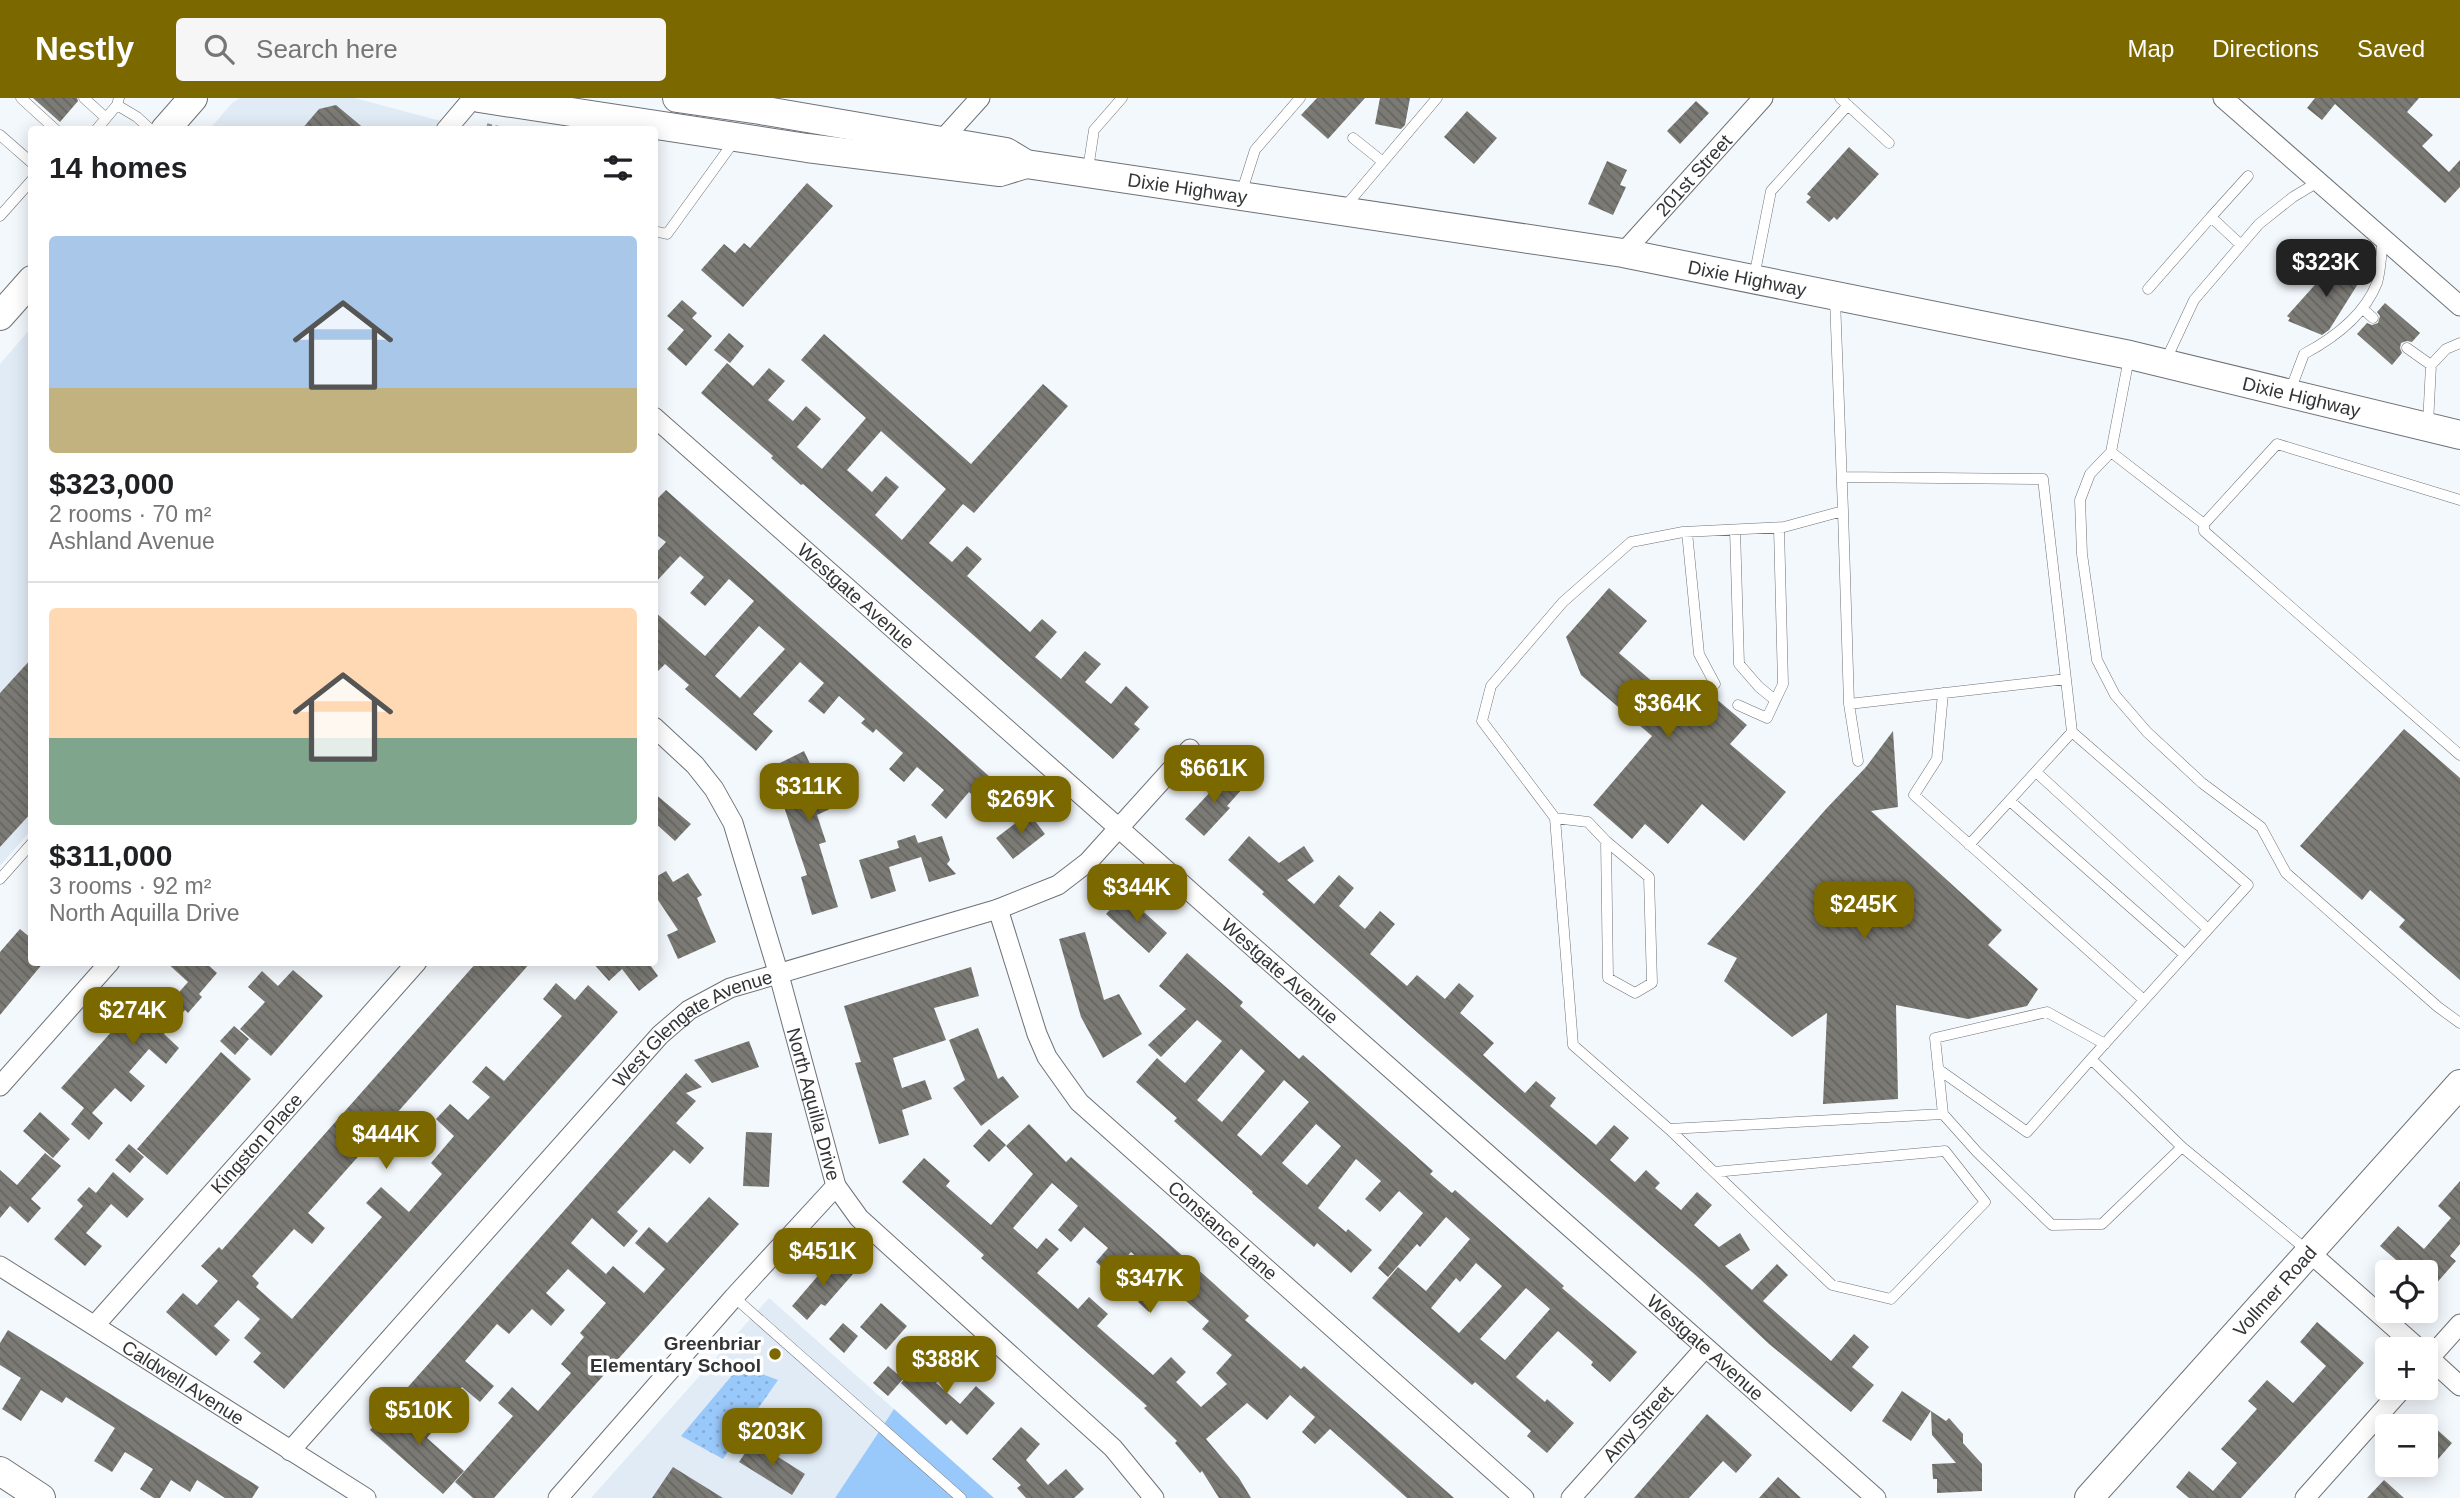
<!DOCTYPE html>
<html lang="en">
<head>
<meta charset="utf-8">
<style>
	body { margin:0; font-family:Helvetica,sans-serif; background:#f6f6f6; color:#202124; height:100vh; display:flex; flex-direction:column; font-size:26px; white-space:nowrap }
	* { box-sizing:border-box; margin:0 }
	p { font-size:23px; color:#757577 }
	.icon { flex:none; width:38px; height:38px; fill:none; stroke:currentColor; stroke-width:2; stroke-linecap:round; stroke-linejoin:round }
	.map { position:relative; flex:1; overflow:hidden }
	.drawer { position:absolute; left:28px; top:28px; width:630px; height:840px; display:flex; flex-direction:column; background:#fff; border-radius:7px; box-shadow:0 4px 18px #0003 }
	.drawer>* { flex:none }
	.controls { position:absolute; left:2375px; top:1162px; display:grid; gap:14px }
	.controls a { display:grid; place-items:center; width:63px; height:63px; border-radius:7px; background:#fff; box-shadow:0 4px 18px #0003; font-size:35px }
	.price { position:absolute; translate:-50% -60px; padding:0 16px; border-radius:14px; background:#7b6900; color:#fff; font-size:23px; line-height:46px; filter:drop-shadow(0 2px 4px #0008) }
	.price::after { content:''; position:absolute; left:50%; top:42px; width:21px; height:16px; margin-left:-10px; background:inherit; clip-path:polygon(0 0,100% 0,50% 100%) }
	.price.on { background:#222; color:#fff }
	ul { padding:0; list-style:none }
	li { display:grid; align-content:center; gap:14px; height:371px; padding:0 21px }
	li+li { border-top:2px solid #e0e0e0 }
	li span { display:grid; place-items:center; height:217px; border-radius:7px; color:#555 }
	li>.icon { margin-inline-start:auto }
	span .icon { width:126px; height:126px; fill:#fffc; stroke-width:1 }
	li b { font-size:30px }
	h2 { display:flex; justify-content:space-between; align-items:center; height:84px; padding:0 21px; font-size:30px }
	header { display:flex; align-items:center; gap:42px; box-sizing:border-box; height:98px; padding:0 35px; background:#7b6900; color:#fff }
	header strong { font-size:33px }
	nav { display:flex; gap:38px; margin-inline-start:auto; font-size:24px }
	.search { width:490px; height:63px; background:#f6f6f6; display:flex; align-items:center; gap:18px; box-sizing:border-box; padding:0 24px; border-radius:7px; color:#757577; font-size:26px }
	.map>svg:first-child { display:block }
	.built { fill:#e1ebf6 }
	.green { fill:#99c8fa }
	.park { fill:url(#park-dots) }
	.building { fill:url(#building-back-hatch); fill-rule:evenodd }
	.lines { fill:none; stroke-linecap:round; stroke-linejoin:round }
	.lane-casing { stroke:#6e7277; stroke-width:11 }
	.street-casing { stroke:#6e7277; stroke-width:21 }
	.secondary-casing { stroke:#6e7277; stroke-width:30 }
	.path { stroke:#93979a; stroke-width:3.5; stroke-dasharray:5 3.5; stroke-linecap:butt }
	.lane { stroke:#fff; stroke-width:10 }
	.street { stroke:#fff; stroke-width:19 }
	.secondary { stroke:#fff; stroke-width:28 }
	.poi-dot { fill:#7b6900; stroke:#fff; stroke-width:2.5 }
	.labels { text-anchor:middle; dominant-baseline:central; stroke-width:7; stroke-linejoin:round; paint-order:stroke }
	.street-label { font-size:19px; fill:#323436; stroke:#fff }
	.poi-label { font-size:19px; font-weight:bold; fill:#323436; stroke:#fff; text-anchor:end }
</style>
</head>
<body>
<header>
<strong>Nestly</strong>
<div class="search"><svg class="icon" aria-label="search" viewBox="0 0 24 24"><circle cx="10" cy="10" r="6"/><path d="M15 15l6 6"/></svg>Search here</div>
<nav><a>Map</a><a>Directions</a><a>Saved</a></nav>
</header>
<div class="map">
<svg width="2460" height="1400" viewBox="0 0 2460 1400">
	<defs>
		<pattern id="park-dots" width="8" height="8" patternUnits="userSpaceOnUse" patternTransform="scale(1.75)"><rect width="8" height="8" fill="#99c8fa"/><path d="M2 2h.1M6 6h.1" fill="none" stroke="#84acd7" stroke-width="1.8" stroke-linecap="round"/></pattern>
		<pattern id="building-back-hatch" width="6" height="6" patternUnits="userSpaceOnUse" patternTransform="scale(1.75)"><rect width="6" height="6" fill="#7b7a75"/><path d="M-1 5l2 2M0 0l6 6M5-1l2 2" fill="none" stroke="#656561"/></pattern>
	</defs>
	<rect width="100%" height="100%" fill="#f3f8fd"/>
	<path class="built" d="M240,0h115l108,29 -2,3h-252l23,-27z
		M31,230v502l-31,36v-502z
		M769,1200l125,111 -59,89h-244z"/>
	<path class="green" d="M894,1311l100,89h-159z"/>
	<path class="park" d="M740,1268l38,14 -55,79 -42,-23z"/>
	<path class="building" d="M33,0h44l1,3 -18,21z
		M1317,0h48l-37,41 -27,-24z
		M1380,0h30l-5,27 -4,4 -26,-5z
		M2315,0h104l-12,14 26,23 -11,11 27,26 11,-12v27l-15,16 -110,-99 -13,16 -15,-12z
		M1696,3l13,12 -29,31 -13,-13z
		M336,7l30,25h-65l18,-21z
		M1467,13l30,27 -23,26 -30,-27z
		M1849,49l30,27 -42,46 -3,-3 -5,5 -23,-20 5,-5 -4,-3z
		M1607,63l20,9 -7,15 6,2 -13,28 -25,-11z
		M807,85l26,23 -90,101 -42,-37 23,-26 11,9 9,-10 6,5z
		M2339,160l22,21 -32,51 -7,5 -34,-14 2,-3 -3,-2z
		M682,202l15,13 -5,5 20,18 -26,30 -19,-17 17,-19 -17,-14z
		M2385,205l35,30 -8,9 -5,-1 -6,2 -1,5 2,5 -10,12 -35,-31 10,-11 5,2 6,-2 2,-7 -3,-4z
		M729,235l15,13 -14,17 -16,-13z
		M824,236l147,130 72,-80 25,22 -94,107 -11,-9 -34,39 23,19 15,-16 15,13 -15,17 63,56 12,-13 15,13 -22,25 26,22 24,-28 16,13 -16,18 26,22 15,-18 23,21 -15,17 6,5 -27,30 -310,-275 -2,1 -30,-27 2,-2 -72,-63 26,-30 26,23 16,-18 16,13 -17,19 25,21 13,-15 15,13 -24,28 25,22 44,-51 -65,-58zM881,333l65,58 -44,51 -27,-25 24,-28 -13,-11 -14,16 -25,-22z
		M666,392l342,303 -16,20 -23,-21 -23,27 -15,-14 13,-15 -27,-23 -13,15 -15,-13 14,-16 -27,-24 -3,4 -12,-10 4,-4 -26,-23 -15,18 -16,-13 16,-18 -24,-21 -47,52 20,17 -17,20 -71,-62 4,-4 -24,-21 -11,11v-64l51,45 49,-55 -25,-22 -24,27 -15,-13 14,-16 -24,-21 -26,28v-29l12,-13 -12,-9v-31zM759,528l26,23 -45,49 -25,-22z
		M1609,490l38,33 -28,32 70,60 18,-22 40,34 -17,19 56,48 -42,49 -42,-37 -34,40 -23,-20 -13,15 -39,-34 59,-69 -71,-61 -15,-38z
		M32,560v154l-32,35v-154z
		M2404,631l56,49v202l-61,-53 6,-7 -35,-30 -8,10 -62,-54z
		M1893,633l5,76 -27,4 131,119 -14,15 50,44 -11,17 -59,13 -72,-14 2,94 -75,5 4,-91 -35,24 -68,-56 13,-23 -30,-14 119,-135 40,-42z
		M804,653l18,38 19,-8 8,19 -32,15 9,27 -7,2 19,63 -26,8 -11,-38 6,-2 -27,-80 -12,-26z
		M1227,676l16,14 -16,18 3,2 -26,28 -19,-17z
		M654,695l37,31 -16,17 -21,-19z
		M1029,715l16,21 -32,25 -17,-21z
		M915,737l3,8 24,-7 8,24 -3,4 9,10 -27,8 -8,-25 -32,10 7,24 -25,8 -12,-39 40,-12 -2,-7z
		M1249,738l30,27 25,-17 10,15 -27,19 27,24 25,-29 15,13 -15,18 26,23 15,-18 15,13 -25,30 37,32 10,-11 28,24 14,-16 15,13 -14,17 34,30 -11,12 42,38 11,-12 20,17 -6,8 46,39 18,-20 15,13 -19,22 25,22 11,-12 14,13 -5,5 26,22 16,-18 15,13 -18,20 25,22 21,-14 10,17 -25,16 27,24 25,-26 11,11 -25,26 68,60 23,-27 15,13 -17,20 22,18 -23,27 -83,-69 -68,-64 -272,-237 -166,-148 2,-2 -36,-32z
		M666,773l7,11 15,-9 14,22 -5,3 19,44 -38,17 -11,-24 11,-5 -24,-36v-16z
		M1124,796l43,39 -18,20 -43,-39z
		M20,831l12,10v23h12l-44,53v-63z
		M1085,834l19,68 15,-6 23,40 -39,24 -22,-41 -22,-78z
		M1187,855l56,49 -3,4 59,53 4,-4 130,116 -3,3 22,19 3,-3 109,96 -2,2 75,64 -27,30 -19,-17 2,-3 -35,-31 -17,18 -25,28 29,25 2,-3 27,24 -27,30 -20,-17 4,-5 -56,-49 -3,3 -100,-87 26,-31 28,24 44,-52 -24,-22 -26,30 -3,-3 -29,33 -10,-9 45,-55 -24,-22 -19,21 -15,-13 16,-18 -25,-22 -38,49 28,24 2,-3 24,21 -21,23 -34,-30 -3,4 -62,-54 1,-1 -79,-71 3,-3 -41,-36 21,-24 28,25 37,-42 -25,-21 -36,37 -13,-12 38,-36 -27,-23zM1241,951l24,22 -43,51 -25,-22zM1284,982l25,22 -48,54 -24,-21zM1316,1026l25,22 -34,39 -25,-22zM1476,1165l26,23 -43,47 -28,-25 25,-30 4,4zM1526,1190l24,21 -45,51 -25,-21z
		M166,864h39l12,11 -18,21 3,3 -14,16 -3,-3 -21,24 15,14 -13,16 -17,-15 -20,23 16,14 -14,16 -16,-14 -23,25 11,10 -14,17 -18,-16 13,-16 -23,-20 88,-98 18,16 21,-24z
		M477,864h54l-223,251 17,15 -13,16 -18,-15 -42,47 7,7 -3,4 36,32 90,-102 -16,-14 15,-16 28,25 33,-38 -11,-11 23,-27 -18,-17 14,-15 18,16 22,-23 -18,-15 14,-16 18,15 58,-65 -19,-17 13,-16 19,17 13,-15 30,27 -334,377 -31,-27 8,-9 -17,-15 16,-19 -22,-19 -24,26 16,14 -14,16 -50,-44 17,-19 14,12 21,-24 -17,-15 18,-19 3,3z
		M592,864h56l10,14 -19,15 -17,-22 -13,12z
		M971,869l8,29 -45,12 12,32 -53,18 9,30 23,-8 7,19 -30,11 7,25 -30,9 -24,-81 6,-1 -17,-56z
		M293,872l30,26 -52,60 -31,-27 25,-27 -17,-15 14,-16 16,15z
		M234,928l15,13 -14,16 -15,-14z
		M978,930l20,51 5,-3 16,21 -38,29 -28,-38 12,-8 -16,-40z
		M749,943l10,26 -47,16 -18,-23z
		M221,954l30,27 -84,96 -30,-26z
		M686,975l16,14 -16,6 10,8 -20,22 28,25 -14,16 -16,-14 -57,62 21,19 -14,16 -32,-29 -21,25 35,31 7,-8 31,27 21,-24 -30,-26 14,-16 18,16 42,-46 30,27 -245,274h-21l-18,-16 58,-66 -15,-13 14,-16 26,24 33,-38 -10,-9 23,-27 -4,-4 26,-30 -38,-34 -22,24 19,17 -14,16 -19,-17 -23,25 -12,-10 -32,37 29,25 -14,16 -18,-15 -24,27 -30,-27z
		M40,1014l30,27 -17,19 -30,-27z
		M1029,1026l37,38 5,-5 141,125 37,34 -4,4 56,49 3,-3 150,132h-47l-77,-69 -15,15 -13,-12 13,-15 -25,-22 -23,25 -20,-17 -41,36 33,39 12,20h-32l-17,-27 -2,2 -25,-30 2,-2 -33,-33 3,-2 -166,-148 3,-3 -82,-73 22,-24 26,23 -4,5 45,39 42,-51 -27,-28zM1052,1085l26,23 -20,24 13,12 13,-15 24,21 -12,14 15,13 20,-23 28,25 -21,25 11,10 21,-25 39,34 -7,8 30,26 -16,18 11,11 -26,23 -25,-25 10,-10 -15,-15 -18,18 -56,-49 11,-12 -19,-17 -11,12 -41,-36 22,-24 -13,-11 -9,11 -24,-21z
		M989,1031l17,16 -17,17 -16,-16z
		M746,1034l26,1 -3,54 -26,-1z
		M129,1046l15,13 -14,16 -15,-13z
		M45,1055l16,13 -30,33 10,9 -13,15 -18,-17 -10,12v-48l17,15z
		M113,1074l31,27 -17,19 -16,-14 -25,29 16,13 -17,20 -31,-27 29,-33 -6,-6 12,-13 7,6z
		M2460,1083v63l-10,12 6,5 -30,34v-23h-16l-30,-26 18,-20 26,23 27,-31 -13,-12z
		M834,1159l19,17 -28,32 -4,-2 -14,16 -15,-14z
		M881,1205l26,23 -21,24 -26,-23z
		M2317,1224l47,41 -123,135h-52l-13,-11 13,-16 24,20 24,-28 -16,-14 36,-40 -9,-8 19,-21 26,23 33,-37 -26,-24z
		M843,1225l15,13 -14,17 -15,-14z
		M8,1232l251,157 -7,11h-27l-28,-18 -7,12 -19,-12 -11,18h-6l-14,-9 13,-20 -28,-17 -13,20 -18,-11 21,-33 -49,-31 -4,6 -21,-13 -20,31 -19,-12 19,-31 -21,-13v-22z
		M929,1253l20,17 -13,15 24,21 16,-18 19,17 -28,32 -16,-15 -5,5 -45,-42z
		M888,1268l15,13 -15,17 -15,-13z
		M1902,1293l29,20 -20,30 -29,-20z
		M428,1307l15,14 -16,19 37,33 -21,23 -73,-64 17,-19 20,18z
		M1931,1313l15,10 3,-3 14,16v9l19,21v27l-45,2v-14h-4l-1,-15 24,-1 -24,-28z
		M1707,1316l45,41 -16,18 -13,-12 -34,37h-55z
		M2433,1328l19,17 -26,30v-39z
		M1021,1329l19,17 -14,16 22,25 18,-16 18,20 -10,9h-48l-9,-10 4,-3 -29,-26z
		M753,1343l52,33 -13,21 -53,-33z
		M673,1369l50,31h-71z
		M1778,1379l23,21h-42z
		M2384,1382l20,18h-37z"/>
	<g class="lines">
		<g class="lane-casing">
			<path id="lane" d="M21,0l35,32
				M84,0l22,20
				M1840,0l49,45
				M117,7l20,12 14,13
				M96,32l21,-25 2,-7
				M0,37l32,28
				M1353,40l30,24
				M1088,71l6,-39 28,-32
				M1241,96l14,-44 45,-52
				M1344,110l93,-110
				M0,118l32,-36
				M2211,119l37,-41
				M654,133l13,3 68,-94
				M1754,179l17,-86 77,-86
				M2148,191l63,-72 30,28
				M1835,201l8,212 -59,16 -101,5 -52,10 -68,60 -72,84 -9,35 73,97 18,227 96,84 274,-15 34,38 75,73 50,-1 80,-77 126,104
				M2363,211l10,9
				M2407,250l24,17 15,-16 14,-6
				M2129,260l-18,94 93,72 73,-80 183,56
				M2165,264l29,-62 47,-55 18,-21 34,-27 25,-15
				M2290,293l14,-37c30,-16 60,-38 73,-71 4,-13 4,-30 6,-44
				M2428,326l3,-59
				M2111,354l-21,22 -10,26 2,54 15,106 18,35 32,37 55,51 59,44 25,46 152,134 22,16
				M1842,379l201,2 29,253 176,153 -157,174 91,88
				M1843,413l6,193 9,57
				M2204,426v7l256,224
				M1735,432l4,134 20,23 16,13
				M1687,434l12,122 16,30
				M1943,595l-6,66 -23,36 230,205
				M1849,606l217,-25
				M1738,607l29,13 16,-34 -4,-156
				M2036,674l172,157
				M2010,703l175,154
				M1555,720l33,4 18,19 43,36 3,106 -17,10 -27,-15 -2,-137
				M1969,747l103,-113
				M0,781l32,-36
				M1938,971l89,63 64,-73
				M1943,1016l-8,-76 112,-26 58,32
				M1669,1031l163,156 59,14 94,-97 -40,-51 -231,21
				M734,1199l227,201"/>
		</g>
		<g class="street-casing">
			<g id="street">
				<path d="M2223,0l237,208"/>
				<path d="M446,32l27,-32"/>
				<path d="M942,42l38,-42"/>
				<path id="s1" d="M1623,155l140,-155"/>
				<path id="s2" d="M654,319l1222,1081"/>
				<path id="s3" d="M654,629l41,38 19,24 19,34 46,152 57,211 23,32 254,230 41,50"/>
				<path id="s4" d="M998,811l39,125 10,23 32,45 445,396"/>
				<path d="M0,988l110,-124"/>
				<path d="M2309,1154l110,97"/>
				<path id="s5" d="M0,1168l366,232"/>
				<path id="s6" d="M95,1227l322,-363"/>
				<path d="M2426,1257l34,31"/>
				<path d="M2426,1264l34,-38"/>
				<path id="s7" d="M290,1353l370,-416 29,-25 41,-22 268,-79 60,-24 30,-23 102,-113"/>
				<path d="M558,1400l176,-201 102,-111"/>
				<path id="s8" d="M1571,1400l134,-150"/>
				<path d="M2305,1400l98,-110"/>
			</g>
		</g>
		<g class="secondary-casing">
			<g id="secondary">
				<path d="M479,0l328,50 193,24 26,-8"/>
				<path id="s9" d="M677,0l83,12 246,42 20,12 597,89 507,102 330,80"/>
				<path d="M165,32l28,-32"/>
				<path d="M0,218l32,-36"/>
				<path d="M0,1373l41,27"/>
				<path id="s10" d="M2089,1400l371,-414"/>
			</g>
		</g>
		<path class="path" d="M487,27l22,5"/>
		<use href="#lane" class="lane"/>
		<use href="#street" class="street"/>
		<use href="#secondary" class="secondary"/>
	</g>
	<circle class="poi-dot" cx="775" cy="1256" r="7"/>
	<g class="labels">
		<g class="street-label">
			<text stroke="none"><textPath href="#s1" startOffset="105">201st Street</textPath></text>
			<text stroke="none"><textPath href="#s9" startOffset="520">Dixie Highway</textPath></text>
			<text stroke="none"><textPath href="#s9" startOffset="1087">Dixie Highway</textPath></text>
			<text stroke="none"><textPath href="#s9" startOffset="1654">Dixie Highway</textPath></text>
			<text stroke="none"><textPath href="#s2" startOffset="270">Westgate Avenue</textPath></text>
			<text stroke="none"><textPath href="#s2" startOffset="836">Westgate Avenue</textPath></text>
			<text stroke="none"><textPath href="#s7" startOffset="588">West Glengate Avenue</textPath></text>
			<text stroke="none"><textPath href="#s3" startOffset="418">North Aquilla Drive</textPath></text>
			<text stroke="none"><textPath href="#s6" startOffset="243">Kingston Place</textPath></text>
			<text stroke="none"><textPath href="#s4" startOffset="404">Constance Lane</textPath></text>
			<text stroke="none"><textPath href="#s10" startOffset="278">Vollmer Road</textPath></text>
			<text stroke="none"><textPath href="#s2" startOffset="1404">Westgate Avenue</textPath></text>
			<text stroke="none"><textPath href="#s5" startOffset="217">Caldwell Avenue</textPath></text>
			<text stroke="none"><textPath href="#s8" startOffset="100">Amy Street</textPath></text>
		</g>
		<g class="poi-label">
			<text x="761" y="1245">Greenbriar<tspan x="761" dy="22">Elementary School</tspan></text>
		</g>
	</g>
</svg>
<div class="controls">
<a><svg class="icon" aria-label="locate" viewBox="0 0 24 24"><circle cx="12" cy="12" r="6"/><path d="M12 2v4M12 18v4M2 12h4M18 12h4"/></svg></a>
<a>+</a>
<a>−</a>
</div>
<b class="price on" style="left:2326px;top:201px">$323K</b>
<b class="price" style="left:1668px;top:642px">$364K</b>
<b class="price" style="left:1214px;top:707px">$661K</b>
<b class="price" style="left:809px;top:725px">$311K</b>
<b class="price" style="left:1021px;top:738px">$269K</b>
<b class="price" style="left:1137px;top:826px">$344K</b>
<b class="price" style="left:1864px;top:843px">$245K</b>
<b class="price" style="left:133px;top:949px">$274K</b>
<b class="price" style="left:386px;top:1073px">$444K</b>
<b class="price" style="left:823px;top:1190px">$451K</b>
<b class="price" style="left:1150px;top:1217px">$347K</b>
<b class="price" style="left:946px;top:1298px">$388K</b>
<b class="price" style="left:419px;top:1349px">$510K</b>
<b class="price" style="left:772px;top:1370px">$203K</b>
<section class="drawer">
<h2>14 homes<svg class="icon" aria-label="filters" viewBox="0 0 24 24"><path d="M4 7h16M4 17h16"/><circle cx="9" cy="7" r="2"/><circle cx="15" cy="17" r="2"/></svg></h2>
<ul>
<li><span style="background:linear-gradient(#a9c7e8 70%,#c2b280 0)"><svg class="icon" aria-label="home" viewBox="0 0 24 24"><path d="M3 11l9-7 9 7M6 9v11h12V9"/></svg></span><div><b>$323,000</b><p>2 rooms · 70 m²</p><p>Ashland Avenue</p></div></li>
<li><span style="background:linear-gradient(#ffd9b3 60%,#7fa58c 0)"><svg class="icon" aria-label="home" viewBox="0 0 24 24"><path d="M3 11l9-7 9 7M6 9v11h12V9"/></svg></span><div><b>$311,000</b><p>3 rooms · 92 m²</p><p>North Aquilla Drive</p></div></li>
</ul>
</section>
</div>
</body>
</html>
